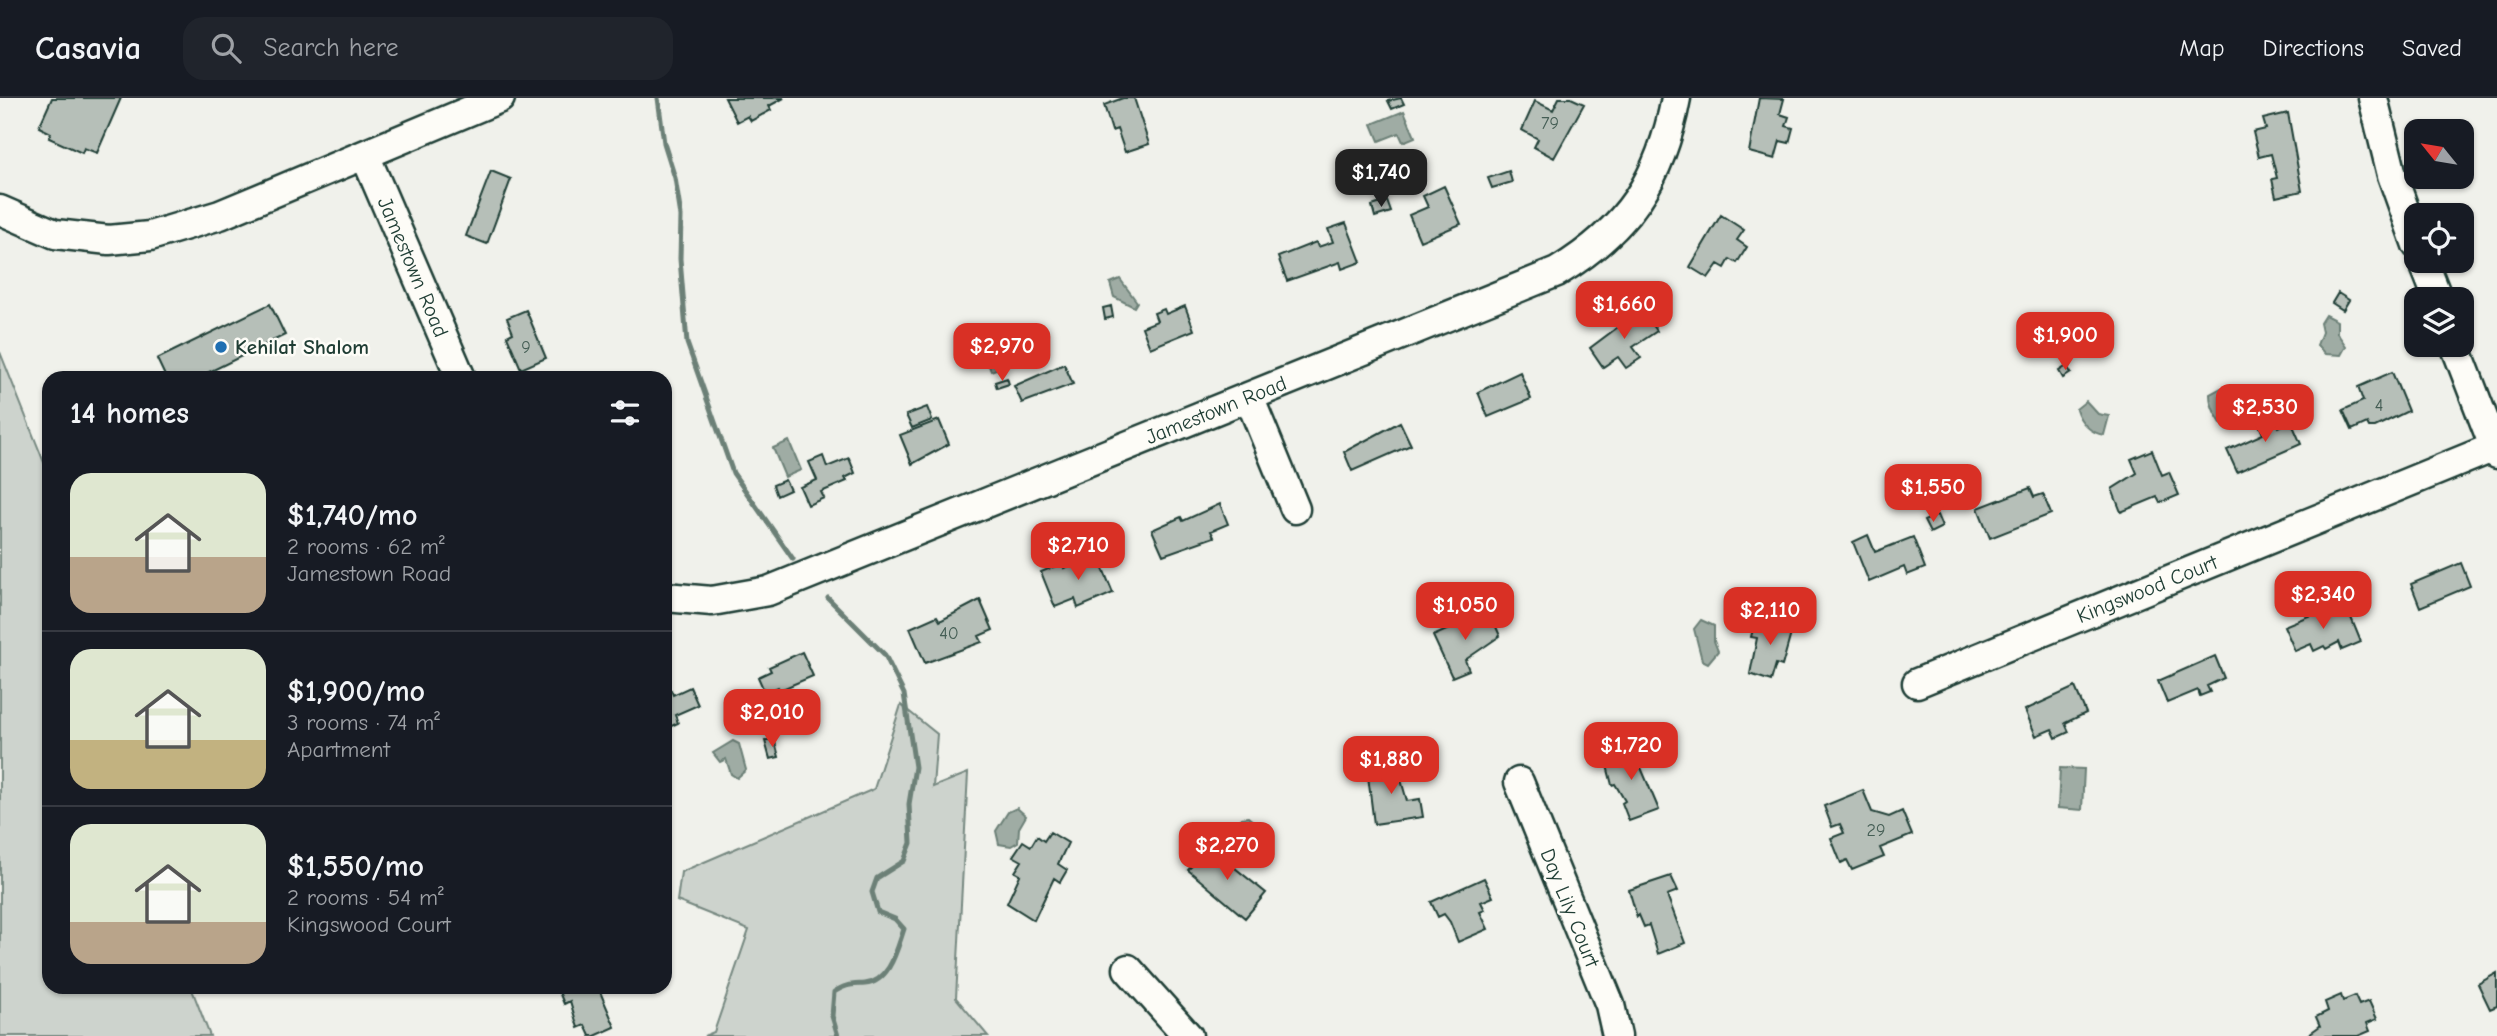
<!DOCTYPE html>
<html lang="en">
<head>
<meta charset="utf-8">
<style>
	body { margin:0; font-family:"Comic Neue",sans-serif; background:#20242c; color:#f1f3f6; height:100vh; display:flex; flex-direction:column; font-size:26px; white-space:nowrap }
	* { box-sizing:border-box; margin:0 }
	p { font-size:23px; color:#9ea1a6 }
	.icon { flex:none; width:38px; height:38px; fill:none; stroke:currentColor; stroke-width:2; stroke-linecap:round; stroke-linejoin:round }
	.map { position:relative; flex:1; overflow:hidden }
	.details { position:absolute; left:42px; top:273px; width:630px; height:623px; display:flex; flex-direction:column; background:#171b24; border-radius:21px; box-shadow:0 2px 5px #0004 }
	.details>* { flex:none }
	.needle { width:46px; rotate:300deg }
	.buttons { position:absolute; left:2404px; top:21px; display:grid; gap:14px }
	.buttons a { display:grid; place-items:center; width:70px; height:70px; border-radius:14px; background:#171b24; box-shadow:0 2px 5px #0004; font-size:35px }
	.price { position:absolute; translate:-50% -60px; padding:0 16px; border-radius:14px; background:#d93025; color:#fff; font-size:23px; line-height:46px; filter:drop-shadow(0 2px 4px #0008) }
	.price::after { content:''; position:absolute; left:50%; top:42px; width:21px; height:16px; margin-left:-10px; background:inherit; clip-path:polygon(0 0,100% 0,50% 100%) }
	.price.on { background:#222; color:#fff }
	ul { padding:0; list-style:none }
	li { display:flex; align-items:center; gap:21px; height:175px; padding:0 28px }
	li+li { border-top:2px solid #363941 }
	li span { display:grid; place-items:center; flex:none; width:196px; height:140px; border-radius:21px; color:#555 }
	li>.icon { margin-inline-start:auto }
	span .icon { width:84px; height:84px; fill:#fffc; stroke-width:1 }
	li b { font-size:30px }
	h2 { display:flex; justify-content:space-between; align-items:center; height:84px; padding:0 28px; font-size:30px }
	header { display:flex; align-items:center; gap:42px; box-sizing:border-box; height:98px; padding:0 35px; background:#171b24; border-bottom:2px solid #363941 }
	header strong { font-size:33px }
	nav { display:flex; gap:38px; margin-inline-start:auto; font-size:24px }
	.search { width:490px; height:63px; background:#20242c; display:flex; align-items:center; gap:18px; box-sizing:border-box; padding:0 24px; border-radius:21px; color:#9ea1a6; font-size:26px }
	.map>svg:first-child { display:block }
	.green { fill:#cdd3cd; stroke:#768880; stroke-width:2 }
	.water { fill:#9faca4; stroke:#6c8077; stroke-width:2 }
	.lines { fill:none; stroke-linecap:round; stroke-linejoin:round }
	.stream { stroke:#6c8077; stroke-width:5 }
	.building { fill:#b6bfb8; stroke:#1f3d34; stroke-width:2 }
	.minor-casing { stroke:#1f3d34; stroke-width:33 }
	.minor { stroke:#fdfcf7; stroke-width:28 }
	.poi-dot { fill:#1f6fb2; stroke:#fdfcf7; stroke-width:2.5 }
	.labels { text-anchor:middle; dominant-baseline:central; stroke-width:5; stroke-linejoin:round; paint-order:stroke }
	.number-label { font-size:18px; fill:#455e55 }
	.street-label { font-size:21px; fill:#1f3d34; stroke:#fdfcf7 }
	.poi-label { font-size:21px; font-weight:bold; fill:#1f3d34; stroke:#fdfcf7; text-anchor:start }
</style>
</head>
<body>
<header>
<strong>Casavia</strong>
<div class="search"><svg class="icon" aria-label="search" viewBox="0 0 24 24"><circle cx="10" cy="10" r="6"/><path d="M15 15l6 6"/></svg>Search here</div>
<nav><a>Map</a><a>Directions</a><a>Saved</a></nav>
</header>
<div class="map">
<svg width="2497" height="938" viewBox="0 0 2497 938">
	<rect width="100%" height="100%" fill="#f0f1eb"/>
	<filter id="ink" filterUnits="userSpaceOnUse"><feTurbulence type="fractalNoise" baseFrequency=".0143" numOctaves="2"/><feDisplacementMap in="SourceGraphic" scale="14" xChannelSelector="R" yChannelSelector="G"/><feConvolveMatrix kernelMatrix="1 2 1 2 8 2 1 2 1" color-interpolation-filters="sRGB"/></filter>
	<g filter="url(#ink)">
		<path class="green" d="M0,254l49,123v512h142l19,49h-210z
			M901,607l36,29 -4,53 35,-14 -12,225 32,38h-284l10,-4 35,-102 -72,-29 4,-29 193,-83z"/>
		<path class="water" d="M1404,13l11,26 -12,5 -4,-9 -20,8 -7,-17z
			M1120,181l17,23 -3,5 -20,-10 -4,-14z
			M2325,217l12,6v12l9,13 -5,9 -16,-1 -8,-9 5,-13 -2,-9z
			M994,242l10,26 -13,5 -10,-26z
			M2221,290l5,2 11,25 -2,10 -8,5c-9,-9 -17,-23 -17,-36z
			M2086,303l12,13 11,2 -5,19c-14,-2 -24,-13 -28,-26z
			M789,343l12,29 -16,7 -12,-29z
			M1701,522l13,6v15l4,10 -10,12 -6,-3 -8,-31z
			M733,643l6,3 7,26 -9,8 -6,-4 -5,-15 -6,3 -7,-9z
			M2060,670l24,1 -2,41 -24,-2z
			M1017,710l9,8 -7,12 -1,14 -7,4 -12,-2 -3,-13 12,-19z
			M1248,719l16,13v7l-5,6h-7l-15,-13 -1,-6 5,-6z"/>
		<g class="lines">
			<path class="stream" d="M658,0l6,45 11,35 6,38 -1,43 7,84 46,130 60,86
				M828,500l57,57 19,39 11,73 -6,37 2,39 -7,18 -27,17 -5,14 6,20 17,7 9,10c-7,20 -14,53 -39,55 -14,1 -19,0 -31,8l-2,24 6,20"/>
		</g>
		<path class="building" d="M52,0h69l-24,55 -13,-5 -2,5 -33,-15 2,-5 -12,-6z
			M725,0h59l-15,8 2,4 -20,11 -3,-5 -11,6z
			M1123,0h11l15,46 -24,8 -8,-23 -5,2 -8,-26z
			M1401,0l3,6 -12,5 -4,-8z
			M1559,0h12l13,6 -30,54 -20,-11 4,-8 -16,-9 13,-29 18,9z
			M1759,0l25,1 -4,15 9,3 -3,9 7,2 -4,15 -9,-2 -5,18 -26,-7z
			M2288,15l14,78 -26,6 -4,-18 5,-1 -6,-24 -12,3 -6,-25 13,-3 -3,-10z
			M491,73l20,8 -24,65 -21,-8z
			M1509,73l3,11 -20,6 -4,-10z
			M1444,88l17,38 -41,17 -11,-26 19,-8 -5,-11z
			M1387,103l4,11 -16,5 -3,-11z
			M1721,117l23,15 -7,10 10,7 -10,16 -7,-4 -5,9 -7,-4 -10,14 -18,-11z
			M1346,125l15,39 -19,7 -2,-7 -53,19 -9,-24 38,-15 2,5 15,-5 -5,-13z
			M2338,195l11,7 -6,10 -11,-7z
			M270,206l15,31 -78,38 2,5h-43l-9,-19z
			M1111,208l2,11 -8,2 -2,-11z
			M1185,208l9,24 -44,18 -8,-21 15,-6 -3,-8 10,-4 2,5z
			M1642,211l15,22 -24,16 8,11 -15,10 -8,-11 -15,10 -13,-19z
			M526,212l20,48 -25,11 -14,-33 6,-3 -6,-15z
			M1064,266l9,20 -51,19 -8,-17z
			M2067,268l4,7 -8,5 -4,-7z
			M1520,274l11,27 -43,18 -10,-25z
			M2392,274l16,39 -33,16h-6l-2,-4 -15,7 -9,-20 20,-9 -5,-14z
			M1007,280l2,6 -12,4 -2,-6z
			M927,309l5,13 -20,8 -6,-13z
			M2273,317l5,12 13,-6 10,23 -64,28 -10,-22 36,-16 -5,-12z
			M939,322l10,24 -37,20 -12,-29z
			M1400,324l11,23 -59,26 -8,-19z
			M2152,352l10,25 7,-3 10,23 -19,8 -3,-6 -36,15 -9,-23 25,-16 -6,-14z
			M823,358l4,11 22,-9 6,15 -10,5 2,3 -26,11 3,6 -16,7 -8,-18 17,-7 -8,-18z
			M785,382l5,10 -13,6 -4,-11z
			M2030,390l4,9 9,-3 8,20 -61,24 -12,-30z
			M1220,406l8,20 -17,7 3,6 -51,18 -11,-25 29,-13 2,4z
			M1937,417l5,12 -12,6 -6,-12z
			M1868,437l7,17 38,-15 12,31 -18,7 -3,-8 -35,15 -16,-40z
			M1097,456l16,39 -35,15 -3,-9 -20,8 -14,-35 22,-9 1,5z
			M2461,465l9,23 -50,21 -9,-23z
			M980,502l13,30 -14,6 3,6 -57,21 -15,-35 27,-12 3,5z
			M2335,507l6,13 9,-3 11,27 -19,8 -3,-8 -13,7 -2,-3 -10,5 -3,-7 -16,7 -11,-25z
			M1491,517l9,21 -35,24 4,10 -17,7 -19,-41 45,-20 1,4z
			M1770,518l24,7 -12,43 -6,-2 -5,17 -21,-7 7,-36 -6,-1 3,-12 12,4z
			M802,554l11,24 -33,14 -2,-3 -13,6 -7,-16 13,-6 -2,-4z
			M2215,558l9,22 -17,8 3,6 -10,4 -2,-6 -31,13 -9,-22z
			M690,589l8,18 -23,10 3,8 -13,6v-37l6,-2 2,5z
			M2075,589l11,26 -21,10 4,9 -13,6 -4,-9 -16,7 -11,-26z
			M774,640l5,19 -9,2 -5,-18z
			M1631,646l28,66 -30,11 -7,-18 3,-2 -10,-17 -3,1 -8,-31z
			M1396,664l11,39 13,-2 3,18 -49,7 -6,-48h4l-1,-11z
			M1863,692l9,22 17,5 13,-6 10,24 -32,13 4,9 -32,13 -5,-10 -6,3 -10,-25 13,-5 -4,-9 -8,3 -8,-21z
			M1050,734l18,11 -10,21 9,6 -7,12 -6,-4 -20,42 -27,-17 13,-28 -5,-3 7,-11 -9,-5 10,-15 8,5 6,-10 7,5z
			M1209,749l57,46 -21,25 -57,-48z
			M1671,778l7,15 -11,4 18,48 -27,11 -9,-29 -5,2 -5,-12 -2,2 -8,-27z
			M1484,780l9,19 -12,5 4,8 -5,2 8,17 -30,13 -8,-20 -6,-8 -6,3 -7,-15z
			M2497,875v33l-7,3 -12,-25z
			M557,889h41l17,40 -20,9h-5l-5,-11 -7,3 -8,-27 -6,3z
			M2341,897l2,6 12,-5 4,9 10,-4 8,18 -10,4 3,8 -12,5h-52l14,-10 -4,-9 12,-6 -3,-9z"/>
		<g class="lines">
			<g class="minor-casing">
				<path id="minor" d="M2373,0l19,77 25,70
					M365,57l96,223
					M0,112l55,24 54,6 41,-4 70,-21 280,-117
					M2423,163l15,38
					M2455,247l42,109
					M1249,299l46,112
					M665,499l47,4 56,-10 789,-319c71,-43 104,-93 119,-174
					M1917,585l580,-237
					M1519,684l91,223 7,31
					M1128,871l60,67"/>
			</g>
			<use href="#minor" class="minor"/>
		</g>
	</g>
	<circle class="poi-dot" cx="221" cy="249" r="7"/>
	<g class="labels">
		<g class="number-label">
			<text x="1550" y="25">79</text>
			<text x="526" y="249">9</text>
			<text x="2379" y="307">4</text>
			<text x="949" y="535">40</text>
			<text x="1876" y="732">29</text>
		</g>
		<g class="street-label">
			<text transform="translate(413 169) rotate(67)">Jamestown Road</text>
			<text transform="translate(1216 312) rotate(-22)">Jamestown Road</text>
			<text transform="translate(2147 491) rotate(-22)">Kingswood Court</text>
			<text transform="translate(1570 810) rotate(68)">Day Lily Court</text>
		</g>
		<g class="poi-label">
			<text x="235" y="249">Kehilat Shalom</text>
		</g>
	</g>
</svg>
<div class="buttons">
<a><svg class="needle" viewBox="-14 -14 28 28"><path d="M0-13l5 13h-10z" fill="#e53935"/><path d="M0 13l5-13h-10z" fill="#9ea1a6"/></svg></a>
<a><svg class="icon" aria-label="locate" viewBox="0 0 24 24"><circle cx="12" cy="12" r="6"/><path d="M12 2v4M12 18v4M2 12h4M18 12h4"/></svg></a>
<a><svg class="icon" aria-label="layers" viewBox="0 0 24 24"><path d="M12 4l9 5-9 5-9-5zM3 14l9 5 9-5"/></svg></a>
</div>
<b class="price on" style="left:1381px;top:111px">$1,740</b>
<b class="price" style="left:1624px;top:243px">$1,660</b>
<b class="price" style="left:2065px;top:274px">$1,900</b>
<b class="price" style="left:1002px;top:285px">$2,970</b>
<b class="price" style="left:2265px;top:346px">$2,530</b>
<b class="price" style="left:1933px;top:426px">$1,550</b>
<b class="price" style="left:1078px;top:484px">$2,710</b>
<b class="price" style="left:2323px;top:533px">$2,340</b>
<b class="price" style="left:1465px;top:544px">$1,050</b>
<b class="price" style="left:1770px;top:549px">$2,110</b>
<b class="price" style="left:772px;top:651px">$2,010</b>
<b class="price" style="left:1631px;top:684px">$1,720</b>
<b class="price" style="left:1391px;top:698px">$1,880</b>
<b class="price" style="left:1227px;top:784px">$2,270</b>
<section class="details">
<h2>14 homes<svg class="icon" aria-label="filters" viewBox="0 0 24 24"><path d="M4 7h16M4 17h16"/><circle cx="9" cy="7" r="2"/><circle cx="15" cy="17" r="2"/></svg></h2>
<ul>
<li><span style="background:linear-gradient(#dfe7d0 60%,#b9a48a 0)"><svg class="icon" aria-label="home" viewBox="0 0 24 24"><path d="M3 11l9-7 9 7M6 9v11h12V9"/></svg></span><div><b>$1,740/mo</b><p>2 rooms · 62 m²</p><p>Jamestown Road</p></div></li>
<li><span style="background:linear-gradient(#dfe7d0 65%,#c2b280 0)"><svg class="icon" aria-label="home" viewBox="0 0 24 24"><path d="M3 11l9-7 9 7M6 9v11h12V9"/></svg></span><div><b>$1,900/mo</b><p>3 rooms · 74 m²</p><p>Apartment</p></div></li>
<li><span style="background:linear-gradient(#dfe7d0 70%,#b9a48a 0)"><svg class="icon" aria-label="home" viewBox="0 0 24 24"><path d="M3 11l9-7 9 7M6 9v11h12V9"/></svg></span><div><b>$1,550/mo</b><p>2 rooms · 54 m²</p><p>Kingswood Court</p></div></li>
</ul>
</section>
</div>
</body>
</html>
